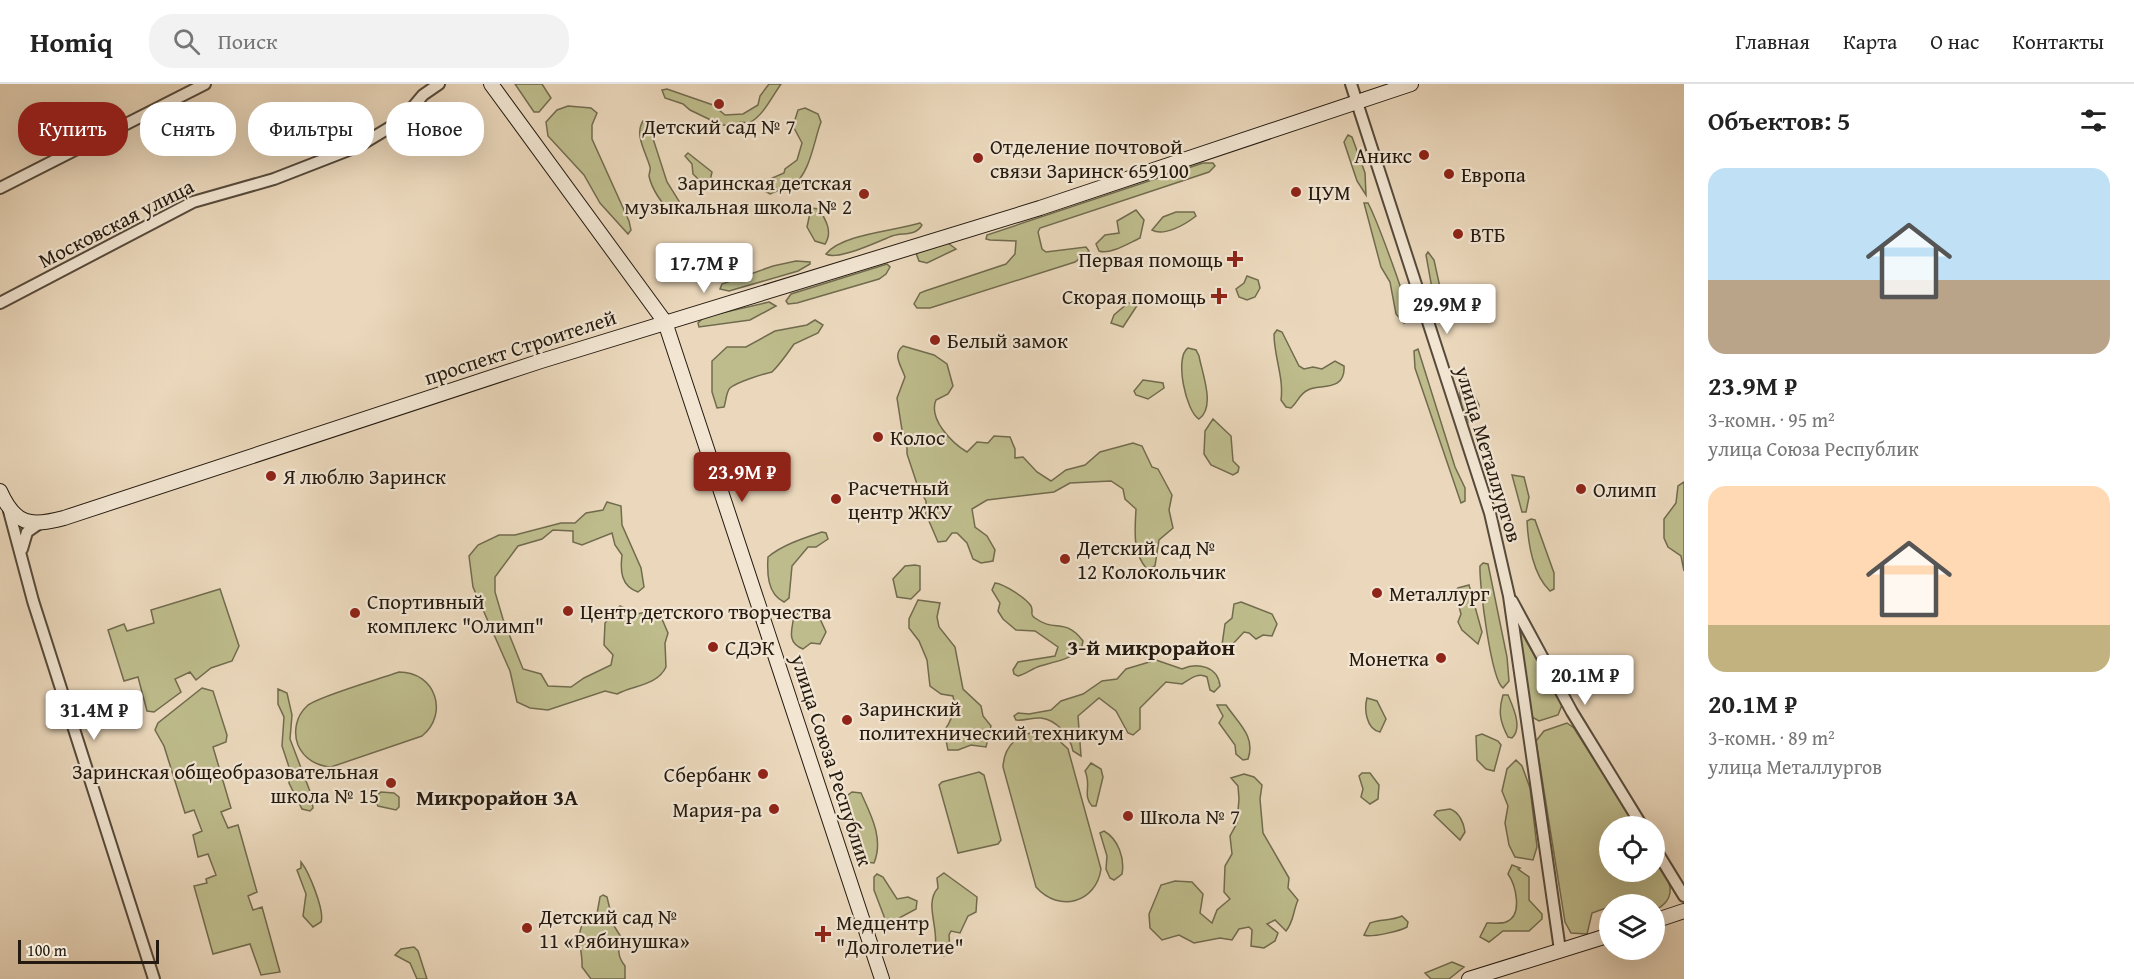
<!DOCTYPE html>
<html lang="ru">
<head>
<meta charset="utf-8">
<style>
	body { margin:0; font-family:"Gentium Book Plus",serif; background:#f2f2f2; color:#222; height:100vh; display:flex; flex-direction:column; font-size:22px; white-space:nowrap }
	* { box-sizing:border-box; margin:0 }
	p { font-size:20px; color:#767676 }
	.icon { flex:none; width:33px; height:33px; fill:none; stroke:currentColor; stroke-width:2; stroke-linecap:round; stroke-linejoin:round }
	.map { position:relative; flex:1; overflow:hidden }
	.sheet { display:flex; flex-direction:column; background:#fff; width:450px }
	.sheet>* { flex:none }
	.guide { position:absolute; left:18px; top:18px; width:570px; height:54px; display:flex; gap:12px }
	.controls { position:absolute; left:1599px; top:732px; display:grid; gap:12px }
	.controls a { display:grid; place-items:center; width:66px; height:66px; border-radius:50%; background:#fff; box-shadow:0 6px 24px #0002; font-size:30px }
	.scale { position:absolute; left:18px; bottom:15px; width:141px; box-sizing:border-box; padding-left:6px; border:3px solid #241a10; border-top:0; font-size:16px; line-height:21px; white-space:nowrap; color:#241a10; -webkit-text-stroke:4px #f2e6d3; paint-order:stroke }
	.price { position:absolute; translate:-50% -51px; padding:0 14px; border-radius:6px; background:#fff; color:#222; font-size:20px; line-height:39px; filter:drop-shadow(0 2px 3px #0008) }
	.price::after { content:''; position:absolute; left:50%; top:36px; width:18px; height:14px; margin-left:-9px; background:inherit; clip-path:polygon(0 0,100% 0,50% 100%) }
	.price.selected { background:#8f2418; color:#fff }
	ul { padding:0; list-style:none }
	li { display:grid; align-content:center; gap:12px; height:318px; padding:0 24px }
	li span { display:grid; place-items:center; height:186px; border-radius:18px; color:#555 }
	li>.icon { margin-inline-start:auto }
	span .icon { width:108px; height:108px; fill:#fffc; stroke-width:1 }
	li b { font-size:26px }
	h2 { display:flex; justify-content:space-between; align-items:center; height:72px; padding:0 24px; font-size:26px }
	.tag { padding:0 21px; border-radius:24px; background:#fff; box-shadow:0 6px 24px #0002; font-size:21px; line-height:54px }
	.tag.selected { background:#8f2418; color:#fff }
	header { display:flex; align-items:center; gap:36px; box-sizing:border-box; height:84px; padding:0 30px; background:#fff; border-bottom:2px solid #e0e0e0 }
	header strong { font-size:28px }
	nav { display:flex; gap:33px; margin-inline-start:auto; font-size:21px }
	.search { width:420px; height:54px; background:#f2f2f2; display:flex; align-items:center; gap:15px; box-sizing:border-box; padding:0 21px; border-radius:24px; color:#767676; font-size:22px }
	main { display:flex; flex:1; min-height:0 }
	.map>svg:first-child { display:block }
	.green { fill:#bebc8c; stroke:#716b4e; stroke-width:1.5 }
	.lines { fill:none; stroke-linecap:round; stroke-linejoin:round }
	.street-casing { stroke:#564a3b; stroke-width:14 }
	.secondary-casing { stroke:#241a10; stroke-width:16 }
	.street { stroke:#f2e6d3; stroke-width:10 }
	.secondary { stroke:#f2e6d3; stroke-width:14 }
	.poi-dot { fill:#8f2418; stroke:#f2e6d3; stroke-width:2 }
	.labels { text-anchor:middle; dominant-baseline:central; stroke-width:4.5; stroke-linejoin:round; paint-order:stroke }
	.poi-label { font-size:21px; fill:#241a10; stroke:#f2e6d3; text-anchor:start }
	.street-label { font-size:21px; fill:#241a10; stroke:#f2e6d3 }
	.neighbourhood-label { font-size:22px; font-weight:bold; fill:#241a10; stroke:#f2e6d3 }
</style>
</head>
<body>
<header>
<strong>Homiq</strong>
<div class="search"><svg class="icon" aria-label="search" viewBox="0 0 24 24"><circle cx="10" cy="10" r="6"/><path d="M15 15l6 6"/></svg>Поиск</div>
<nav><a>Главная</a><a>Карта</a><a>О нас</a><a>Контакты</a></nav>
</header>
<main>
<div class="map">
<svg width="1684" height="895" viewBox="0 0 1684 895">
	<rect width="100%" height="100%" fill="#ebd8bc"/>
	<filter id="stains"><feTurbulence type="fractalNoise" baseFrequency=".00333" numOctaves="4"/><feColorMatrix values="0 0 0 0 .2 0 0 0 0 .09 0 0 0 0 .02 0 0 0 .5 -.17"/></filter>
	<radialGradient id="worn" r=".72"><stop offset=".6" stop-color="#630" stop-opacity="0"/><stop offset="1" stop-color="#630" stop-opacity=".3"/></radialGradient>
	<path class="green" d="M515,0h27l9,14 -12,14h-5z
		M769,0h12c-10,14 -17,31 -32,39l-9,-1 -7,5 -14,-3 -29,-14 -7,-6 -18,-6 -3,-8 5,-1 46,16 12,10 18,-1 15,-9 2,-9z
		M568,22l23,2 6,5 -5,12v14l37,82 2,9 -3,4 -28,-31 -16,-28 -36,-39 -2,-14 11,-12z
		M805,24l13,6 3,8c-7,18 -11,53 -29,64 -7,3 -14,4 -22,8l-9,-5 2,-7 21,-9 1,-4 12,-9 5,-17 -9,-17 5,-16z
		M643,37l5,2 19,59 12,19 -2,7 -4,2c-11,-2 -22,-24 -24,-34 0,-3 2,-7 1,-9 -4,-15 -16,-32 -7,-46z
		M1348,51l4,2 13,36 1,22 -9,-14 -13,-39z
		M688,69l24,19 -2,9 -9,1 -8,-8 -1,-10 -7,-8z
		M1203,79h10l2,3 -6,6 -169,56 -2,4 4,17 4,3 40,-5 3,4 -14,11 -145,46h-13l-3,-4 6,-11 5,-2 81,-27 9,-10 1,-13 -26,-1 -4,-1 1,-4z
		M1364,119h4c8,15 43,107 41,118l-5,2 -8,-9 -6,-32 -9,-15z
		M811,124l8,1c7,11 14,23 6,35l-10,-3 -8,-14z
		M1136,126l8,10 -4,18c-11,5 -30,17 -41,13l-3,-7 9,-9 14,-2 -2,-12z
		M1176,128h18l2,4c-10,8 -32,21 -44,14l11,-13z
		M920,139l2,2c-7,12 -19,7 -30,11 -13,5 -54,25 -66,18 16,-20 69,-23 94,-31z
		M948,159l8,6 -29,14 -8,-2 -3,-8 3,-3z
		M1428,168l6,8 9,41 -2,4 -8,-11 -7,-39z
		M796,177l14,1v2l-12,7 -69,20 -9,-2 2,-5 51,-18z
		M887,180l3,3 -4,7 -7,5 -82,24 -9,1 -2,-3 5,-7z
		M1247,192l11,4 2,8 -5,9 -8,3 -8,-3 -3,-8 8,-6z
		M769,218l7,4 -26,14 -51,7 -1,-4 6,-6z
		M1128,219l10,1 -15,23 -12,-4 3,-8z
		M815,236l8,5 -5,8 -24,11c-7,10 -13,19 -22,28 -9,2 -35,10 -42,16 -4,4 -4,14 -6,19l-7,1 -5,-16v-31l15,-14h19l29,-16 32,-6z
		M1277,246l5,2 17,34 5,3 9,-2 9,2 13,-8 9,5c2,26 -25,18 -36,24 -9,4 -10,12 -17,18l-5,-1 -5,-7c3,-23 -7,-43 -7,-66z
		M903,262l31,9 13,9 6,22 -5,8 -12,6c-8,19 16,43 31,52l10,-10 11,1 6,-7 16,1 5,12v9l8,-1 14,15 14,9 15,-11 19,-5 15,-13 33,-9 9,3 10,21 6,2 14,26 -3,15 4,18 -14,12 -4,26 -8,3c-15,-16 -12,-40 -11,-60l-11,-10 -2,-10 -12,-8 -41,2 -16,9 -67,8 -15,9 3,18 12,9 8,14 -2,11 -12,2 -8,-4 -6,-16 -10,-10h-5l-6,8 -8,1 -12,-28v-13l-8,-14 -11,-33v-15l-5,-9 -5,-32 8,-21c-4,-12 -13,-22 -2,-31z
		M1188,264l8,2 3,6c3,17 17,51 0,63 -13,-7 -25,-62 -11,-71z
		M1418,265l37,118 10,21v13l-4,2 -46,-135 -1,-17z
		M1462,294l4,1 13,26 -2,14 -8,3 -8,-15 -2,-26z
		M1143,296l20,3 1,5 -16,11 -12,-4 -2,-4z
		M1213,335l18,17 2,25 6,6 -1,5 -5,3 -22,-10 -7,-11 1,-23z
		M1512,391l12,2 5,20 -3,15h-4z
		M1684,398v89l-3,-15 -13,-9 -4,-9v-19l12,-16 2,-17z
		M607,418l14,4 1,19 19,43 3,19 -6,5c-17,-6 -18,-21 -16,-37l-7,-10 -3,-12 -30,12 -9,-3v-11l-20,-1 -11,9 -24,7 -23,31v15l8,27 20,50 18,5 7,12 23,1 13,-9 27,-13 2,-10 -9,-10 1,-22 15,-17 17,8 14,-3 11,8 6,14 -3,10 1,24c-9,19 -33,18 -49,27l-12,-3 -57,19 -18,-2 -13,-6 -7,-31 -37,-84 -4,-31 9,-11 21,-10h16l46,-12h14l11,-10 17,-3z
		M1531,435l4,1 19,53v16l-4,2c-17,-16 -22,-48 -23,-70z
		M822,448l4,1 2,6 -12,8h-8l-16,19 -3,32 -5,4c-17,-8 -17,-30 -16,-45 14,-12 36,-19 54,-25z
		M1483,479l5,1 19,93 2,24 -6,7c-12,-8 -24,-105 -23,-122z
		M915,481l5,1v24l-9,9 -14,-2 -4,-18 12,-13z
		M995,499c9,1 31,15 36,23 3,6 -2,8 4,12 20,15 30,-1 48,23l-2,9c-11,9 -27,12 -41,16 -7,2 -14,8 -22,10l-4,-2 -1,-4 5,-8 37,-6 3,-9 -23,-16 -19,-1 -13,-11 -5,-8 2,-8 -8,-13z
		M1469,501l13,47 -4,12 -16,-14 -4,-8 3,-8 -6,-22 3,-4z
		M220,505l19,57 -7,15 -21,7 -15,12 -6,-8 -15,7 6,13 -27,20 -7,-1 -9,-34 -14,4 -16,-51 16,-6 3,7 27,-8 -3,-13z
		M918,516l22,3 -3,14 2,10 16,20 8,42 18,17 2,10 8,10 -5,21 -15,-2 -13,5h-10l-4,-19c8,-11 12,-23 9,-35l-12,-2 -11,-8 -3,-26 -8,-19 -10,-13v-9z
		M1241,518l31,12 5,10 -5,12 -9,-1 -7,4 -7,-6 -5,-1 -14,15 -8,-2 3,-21 7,-6 2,-14z
		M807,526h9l10,22 -6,12 -9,-1 -8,6c-18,-7 -10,-22 -9,-34z
		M1516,539l46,82 -4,10 -19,6 -7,-4 -3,-9z
		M1156,576l26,9c15,-7 36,-3 38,17l-6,6 -4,-2 -3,-13c-9,-5 -17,2 -25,7l-16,-2 -26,26v21l-7,6 -5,-2 -12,-22 -17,-13 -21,18 3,40 -8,-5c-3,-15 -16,-31 -32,-33 -8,-1 -16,3 -25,2l-2,-4 4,-3 11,1 22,-4 10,-9 22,-7 19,-13 15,-2 9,-10z
		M399,588c37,0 50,42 23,64l-91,31c-14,-1 -27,-8 -33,-22 -5,-13 -2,-29 9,-39 9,-9 76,-28 92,-34z
		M202,604l11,3 14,44 -1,7 -13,5 18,61 -10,4 7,16 10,-3 19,67 -9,4 5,14 9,-3 18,65 -19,3 -11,-31 -37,10 -19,-68 13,-3 -1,-4 10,-4 -8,-21 -10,3 -5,-22 9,-4 -8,-21 -9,3 -21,-67 -9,-16 3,-7z
		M278,605l9,4 5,22 -2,24 21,55 2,14 -3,3 -8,-2 -13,-26 1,-13 -8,-24 2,-29 -6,-13z
		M1503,611h5c5,12 15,33 4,43l-4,-1c-8,-15 -10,-26 -5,-42z
		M1367,614l10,3 9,18 -6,13c-14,-3 -16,-23 -13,-34z
		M1217,621h9c12,18 30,31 22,54l-5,1 -7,-6 -1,-9 -16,-22 4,-7z
		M1567,639l7,5 62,98h-26v46h44l1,-17c12,20 27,42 0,55l-1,-6h-6l-8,-7 -30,7 -1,3 -17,6 -5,21 -16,-1 -6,-11 -29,-181 8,-10z
		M1041,648l12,3 15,14 33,120c-5,34 -42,44 -65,18l-33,-120c1,-22 16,-35 38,-35z
		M1482,650l16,7 3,4 -7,26 -8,-2 -9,-9 -1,-24z
		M1516,676l6,6 8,22 7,59 -4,13 -18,-3 -6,-12 -4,-22 3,-17 -6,-15 5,-22z
		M1091,679l10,6 2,8 -7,29h-4c-10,-11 0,-20 -7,-35z
		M979,688l5,3 17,65 -3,4 -40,9 -19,-68 3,-3z
		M1362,689h8l9,12 -1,14 -8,5 -9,-7 2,-8 -4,-13z
		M1244,690l10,3 8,8 -2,14 3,34 26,45 -1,10 10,12c-5,11 -4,21 -12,31l-11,-11 -8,4 11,9 -3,8 -11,7 -13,-2 1,-16 -3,-3 -10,2 -7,11 -12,-2 -26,5 -15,-8 -17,5 -12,-12 -1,-14 12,-29 14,-4 17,1 11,12 -3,19 12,10 5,-13 13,-11 -6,-7 1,-26 7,-12 -2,-18 7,-13 2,-24 -1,-13 -7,-8z
		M381,708l13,1 5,4v10l-3,3 -18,-4 -4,-8z
		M852,708l9,1c10,22 23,46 13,70l-9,-1 -10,-22 -1,-17 -10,-25z
		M1450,725c9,3 14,14 15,23l-5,8 -26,-25 3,-4z
		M1104,747c14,8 21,27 18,43l-8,6 -4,-2 -4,-9 1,-13 -7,-23z
		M301,778c8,10 24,49 20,60l-8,5 -10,-11 3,-22 -9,-24 4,-2z
		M1512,781l8,3 -2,1 11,8v23l13,14v5l-13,12h-26l-14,11 -9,-5 7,-14c5,0 15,1 19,-1 18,-7 9,-38 2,-48z
		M944,789l33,24 -1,15 -8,4 -8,17 -9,-2 -2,4 1,15 -6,6 -9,-9c4,-19 -11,-44 3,-59l-1,-10z
		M877,790l6,3 14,22 11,-2 9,4 -1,8 -24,13 -7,-3 -11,-29v-13z
		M603,811l4,2 7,29 7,11c-3,12 -4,19 4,29v13h-34l-9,-12c1,-14 -6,-29 0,-42h13l5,-28z
		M1402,832l6,6 -1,5c-7,4 -36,11 -43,8l6,-12c11,-4 21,-2 32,-7z
		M414,863l4,4 9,28h-10l-7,-16 -15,-8 6,-6z
		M1452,878l12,5 -15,12h-18l-6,-6z"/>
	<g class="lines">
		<g class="street-casing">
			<path id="street" d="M1351,0l139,429 19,83 51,354
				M0,104l205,-104
				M0,219l193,-101 81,-23 85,-33 43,-26 21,-25 16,-11
				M9,427l24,90 121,378
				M22,465l5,-17 13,-9
				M1512,517l60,111 70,114
				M1654,763l30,49"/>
		</g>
		<g class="secondary-casing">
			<path id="secondary" d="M491,0l174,238 217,657
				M0,407c15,34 30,36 64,27l477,-157 499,-153 371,-124
				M1654,837l30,-10
				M1469,895l141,-44"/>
		</g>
		<use href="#street" class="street"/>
		<use href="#secondary" class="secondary"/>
	</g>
	<g class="poi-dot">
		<circle cx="719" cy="20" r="6"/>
		<circle cx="1424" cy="71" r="6"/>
		<circle cx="978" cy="74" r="6"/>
		<circle cx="1449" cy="90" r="6"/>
		<circle cx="1296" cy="108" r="6"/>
		<circle cx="864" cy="110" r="6"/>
		<circle cx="1458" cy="150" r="6"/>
		<path d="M1232 166h6v6h6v6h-6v6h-6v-6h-6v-6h6z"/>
		<path d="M1216 203h6v6h6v6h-6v6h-6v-6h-6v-6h6z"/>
		<circle cx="935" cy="256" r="6"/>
		<circle cx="878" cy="353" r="6"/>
		<circle cx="271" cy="392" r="6"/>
		<circle cx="1581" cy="405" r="6"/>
		<circle cx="836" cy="415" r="6"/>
		<circle cx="1065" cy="475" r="6"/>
		<circle cx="1377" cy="509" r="6"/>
		<circle cx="568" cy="527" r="6"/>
		<circle cx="355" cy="529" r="6"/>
		<circle cx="713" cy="563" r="6"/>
		<circle cx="1441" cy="574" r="6"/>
		<circle cx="847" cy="636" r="6"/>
		<circle cx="763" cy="690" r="6"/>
		<circle cx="391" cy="699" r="6"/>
		<circle cx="774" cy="725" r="6"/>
		<circle cx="1128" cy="732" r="6"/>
		<circle cx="527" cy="844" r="6"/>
		<path d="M820 841h6v6h6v6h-6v6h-6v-6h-6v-6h6z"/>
	</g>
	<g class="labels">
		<g class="poi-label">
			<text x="719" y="42" text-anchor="middle">Детский сад № 7</text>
			<text x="990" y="62">Отделение почтовой<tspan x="990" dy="24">связи Заринск 659100</tspan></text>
			<text x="1412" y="71" text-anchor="end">Аникс</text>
			<text x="1461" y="90">Европа</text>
			<text x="852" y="98" text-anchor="end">Заринская детская<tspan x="852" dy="24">музыкальная школа № 2</tspan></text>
			<text x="1308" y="108">ЦУМ</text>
			<text x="1470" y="150">ВТБ</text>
			<text x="1223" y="175" text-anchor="end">Первая помощь</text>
			<text x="1206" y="212" text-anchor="end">Скорая помощь</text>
			<text x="947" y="256">Белый замок</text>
			<text x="890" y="353">Колос</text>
			<text x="283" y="392">Я люблю Заринск</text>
			<text x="848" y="403">Расчетный<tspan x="848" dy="24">центр ЖКУ</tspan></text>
			<text x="1593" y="405">Олимп</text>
			<text x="1077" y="463">Детский сад №<tspan x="1077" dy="24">12 Колокольчик</tspan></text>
			<text x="1389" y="509">Металлург</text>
			<text x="367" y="517">Спортивный<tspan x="367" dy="24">комплекс "Олимп"</tspan></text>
			<text x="580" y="527">Центр детского творчества</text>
			<text x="725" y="563">СДЭК</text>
			<text x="1429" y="574" text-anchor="end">Монетка</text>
			<text x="859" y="624">Заринский<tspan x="859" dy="24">политехнический техникум</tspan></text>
			<text x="379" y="687" text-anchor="end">Заринская общеобразовательная<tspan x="379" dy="24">школа № 15</tspan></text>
			<text x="751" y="690" text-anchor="end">Сбербанк</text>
			<text x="762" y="725" text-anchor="end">Мария-ра</text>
			<text x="1140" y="732">Школа № 7</text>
			<text x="539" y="832">Детский сад №<tspan x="539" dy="24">11 «Рябинушка»</tspan></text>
			<text x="836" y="838">Медцентр<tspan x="836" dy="24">"Долголетие"</tspan></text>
		</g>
		<g class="street-label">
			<text transform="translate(116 139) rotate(-27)">Московская улица</text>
			<text transform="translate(520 263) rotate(-18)">проспект Строителей</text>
			<text transform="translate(1489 370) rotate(73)">улица Металлургов</text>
			<text transform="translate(832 676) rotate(72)">улица Союза Республик</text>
		</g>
		<g class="neighbourhood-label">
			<text x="1151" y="563">3-й микрорайон</text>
			<text x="497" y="713">Микрорайон 3А</text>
		</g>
	</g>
	<rect width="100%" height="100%" filter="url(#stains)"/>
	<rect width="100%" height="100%" fill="url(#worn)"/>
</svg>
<div class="controls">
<a><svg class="icon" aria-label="locate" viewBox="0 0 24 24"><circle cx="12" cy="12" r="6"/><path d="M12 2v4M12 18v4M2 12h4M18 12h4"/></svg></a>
<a><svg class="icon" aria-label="layers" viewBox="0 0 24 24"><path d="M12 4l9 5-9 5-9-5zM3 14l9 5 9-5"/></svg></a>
</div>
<div class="scale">100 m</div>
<b class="price" style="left:704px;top:210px">17.7M ₽</b>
<b class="price" style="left:1447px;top:251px">29.9M ₽</b>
<b class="price selected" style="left:742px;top:419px">23.9M ₽</b>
<b class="price" style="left:1585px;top:622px">20.1M ₽</b>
<b class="price" style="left:94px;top:657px">31.4M ₽</b>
<div class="guide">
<a class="tag selected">Купить</a>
<a class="tag">Снять</a>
<a class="tag">Фильтры</a>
<a class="tag">Новое</a>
</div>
</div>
<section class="sheet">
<h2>Объектов: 5<svg class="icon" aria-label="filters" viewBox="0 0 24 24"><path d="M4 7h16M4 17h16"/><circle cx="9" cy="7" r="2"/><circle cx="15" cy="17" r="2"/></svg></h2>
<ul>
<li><span style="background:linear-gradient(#bfe0f5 60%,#b9a48a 0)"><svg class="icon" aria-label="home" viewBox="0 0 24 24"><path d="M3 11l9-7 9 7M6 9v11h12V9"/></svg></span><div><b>23.9M ₽</b><p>3-комн. · 95 m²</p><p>улица Союза Республик</p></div></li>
<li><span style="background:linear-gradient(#ffd9b3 75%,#c2b280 0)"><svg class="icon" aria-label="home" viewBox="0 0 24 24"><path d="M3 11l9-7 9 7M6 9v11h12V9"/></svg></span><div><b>20.1M ₽</b><p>3-комн. · 89 m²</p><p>улица Металлургов</p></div></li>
</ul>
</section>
</main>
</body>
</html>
